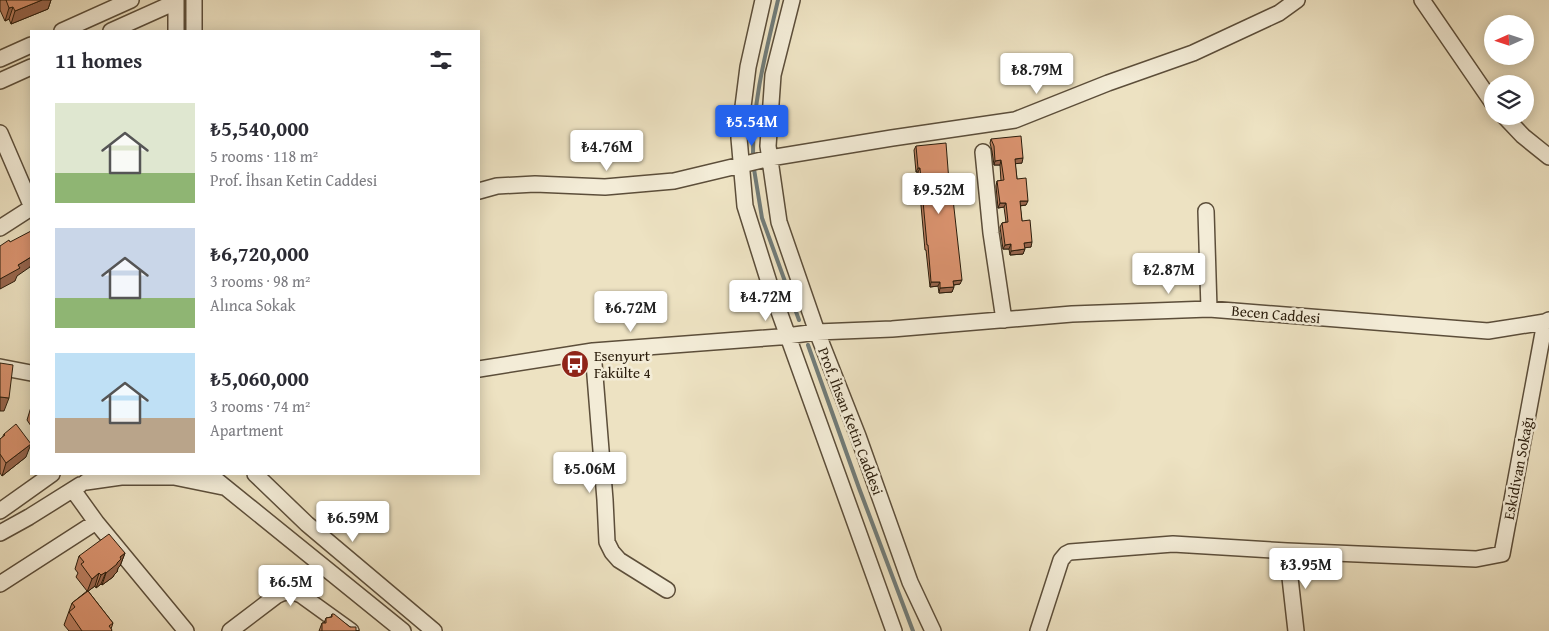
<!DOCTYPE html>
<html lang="en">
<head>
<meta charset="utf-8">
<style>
	body { margin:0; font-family:"Gentium Book Plus",serif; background:#f2f2f3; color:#2b2b33; height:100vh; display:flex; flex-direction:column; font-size:19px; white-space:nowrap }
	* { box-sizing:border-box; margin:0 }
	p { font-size:16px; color:#7c7c81 }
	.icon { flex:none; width:28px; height:28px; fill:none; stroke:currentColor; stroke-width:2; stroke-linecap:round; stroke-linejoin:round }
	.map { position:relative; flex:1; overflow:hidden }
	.panel { position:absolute; left:30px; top:30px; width:450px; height:445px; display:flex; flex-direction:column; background:#fff; border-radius:0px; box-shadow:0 2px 12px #0003 }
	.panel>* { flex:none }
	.needle { width:32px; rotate:267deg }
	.controls { position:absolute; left:1484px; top:15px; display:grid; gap:10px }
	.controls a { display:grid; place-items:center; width:50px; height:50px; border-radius:50%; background:#fff; box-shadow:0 2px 12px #0003; font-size:25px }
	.price { position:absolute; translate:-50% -42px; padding:0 11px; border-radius:5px; background:#fff; color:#222; font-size:16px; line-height:32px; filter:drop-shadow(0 1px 2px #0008) }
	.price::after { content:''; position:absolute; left:50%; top:30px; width:15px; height:11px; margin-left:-8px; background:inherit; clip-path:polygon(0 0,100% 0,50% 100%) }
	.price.on { background:#2563eb; color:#fff }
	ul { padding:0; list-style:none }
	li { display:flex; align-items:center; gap:15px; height:125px; padding:0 25px }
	li span { display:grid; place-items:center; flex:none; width:140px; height:100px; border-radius:0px; color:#555 }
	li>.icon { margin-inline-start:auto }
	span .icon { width:60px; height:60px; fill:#fffc; stroke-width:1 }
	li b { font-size:21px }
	h2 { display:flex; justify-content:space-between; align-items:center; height:60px; padding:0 25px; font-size:21px }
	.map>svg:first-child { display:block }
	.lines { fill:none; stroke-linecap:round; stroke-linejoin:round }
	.stream { stroke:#717b77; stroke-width:4 }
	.minor-casing { stroke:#5c4e3a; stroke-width:18 }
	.minor { stroke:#f3ecd7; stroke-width:15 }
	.wall { fill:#bb7e5f; stroke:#2b1d0c }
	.shaded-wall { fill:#98664d; stroke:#2b1d0c }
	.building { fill:#d9926e; stroke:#2b1d0c }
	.labels { text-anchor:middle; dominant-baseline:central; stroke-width:5; stroke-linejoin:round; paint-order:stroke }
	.street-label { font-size:15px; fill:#2b1d0c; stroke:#f3ecd7 }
	.poi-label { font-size:15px; fill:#2b1d0c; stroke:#f3ecd7; text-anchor:start }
</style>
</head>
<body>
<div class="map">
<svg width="1549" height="631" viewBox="0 0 1549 631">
	<rect width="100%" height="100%" fill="#ede2c2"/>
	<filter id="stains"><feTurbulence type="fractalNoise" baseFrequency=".004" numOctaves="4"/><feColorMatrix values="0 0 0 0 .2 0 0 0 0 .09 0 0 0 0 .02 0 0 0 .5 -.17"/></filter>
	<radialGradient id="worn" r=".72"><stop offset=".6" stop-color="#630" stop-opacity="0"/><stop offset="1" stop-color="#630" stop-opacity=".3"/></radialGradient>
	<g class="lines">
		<path class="stream" d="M753,153c0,-53 13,-101 25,-153
			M754,169l8,49 37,102
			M808,345l51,143 54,143"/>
		<g class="minor-casing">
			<path id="minor" d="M176,0v31
				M194,0v31
				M763,0l-15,67 -9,71 6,68 27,86 122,339
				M792,0l-19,75 -5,71 11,76 38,110 41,104 52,146 23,49
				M1422,0l70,102
				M62,31l69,-31
				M111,31l58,-26 7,1
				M0,59l31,-14
				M0,81l31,-14
				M1504,116l19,20 26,21
				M0,133l31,72
				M983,152l8,81 13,87
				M479,191l18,-5 38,-2 70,3 69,-6 96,-23 122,-20 123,-18 93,-37 85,-30 86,-40 18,-13
				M1206,211l3,98
				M0,228l31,-20
				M593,351l12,149 2,42 5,10 7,8 48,30
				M0,367l31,6
				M479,369l114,-18 186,-14 38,-5 75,-3 180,-15 137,-5 279,22 57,-9 4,-2
				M209,474l194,157
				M255,474l52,50 127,107
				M86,482l35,-5h53l49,10
				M73,490l23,32 90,109
				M0,511l52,-37
				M0,533l29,-16 51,-32
				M1287,551l9,80
				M0,584l96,-62
				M230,631l46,-35c9,-5 16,-5 25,-1l50,36
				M1038,631l23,-71 5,-6 4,-2 103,-8 114,7 189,8 26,-5 43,-232"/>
		</g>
		<use href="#minor" class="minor"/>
	</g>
	<path class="wall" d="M0,0h51l-3,9 -37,15 -2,-5 -4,2 -5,-11z
		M991,139l31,24h-7l2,16 9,26 -6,1 2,15 9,26h-6l-2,7 -13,1 -1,-6h-6l-3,-22 2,-4 4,-1 -2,-15 -6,1 -2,-22 1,-5h4l-1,-16h-6l-2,-14 -2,-8z
		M916,146l33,36 11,102 -6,1 -2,7 -13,1 -1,-7 -8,1 -4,-37h-1l-7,-78h-2l-2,-22z
		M31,407v19l-4,-6z
		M4,434l22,23 -24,19 -2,-3v-34l2,-1z
		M125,553l-5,13 -2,2 -1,4 -3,3 -1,2 -11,8 -1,-1 -5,4 -1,-2 -7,5 25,32 -2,6 1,2h-43l-5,-6 8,-22 15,-12 -11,-14 2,-4 -3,-4 4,-13z
		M332,614l24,17h3h-40l3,-8h2l2,-5 5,-1z"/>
	<path class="shaded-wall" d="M42,0h9l-3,9 -37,15 4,-13z
		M13,7l-4,12 -4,2 4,-13z
		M1023,158l-1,5 -9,1 2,-5z
		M1001,160l-1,5h-6l1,-4z
		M918,168h2l-2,4h-2z
		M1020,201h8l-2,4 -8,1z
		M1000,203h6l-2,4 -6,1z
		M1032,242l-1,5 -8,1 1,-5z
		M1011,244l-2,5h-6l2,-4z
		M1025,249l-2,5 -13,1 1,-4z
		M31,257v7l-1,3 -13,9 -2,5 -15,8v-10l18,-14z
		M962,280l-2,4 -8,1 1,-4z
		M931,282h9l-2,4 -8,1z
		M954,287l-2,5 -13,1 1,-5z
		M0,397l9,1 -5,13h-4z
		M31,444l-5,13 -24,19 4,-13z
		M125,553l-5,13 -2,2 -1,4 -3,3 -1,2 -11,8 4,-12 14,-16z
		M106,572l-5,12 -5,4 5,-13z
		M99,573l-4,13 -8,6 5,-13z"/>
	<path class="building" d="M6,0h36l-27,11 -2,-4 -4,1z
		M1021,136l2,22 -8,1 2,20 9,-1 2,23h-8l2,20 8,-1 2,22 -8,1 1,6 -14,2v-7l-6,1 -3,-22 6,-1 -2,-19h-6l-3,-22 7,-1 -3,-20 -6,1 -1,-15 -3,-7z
		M946,143l3,39 2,-1 11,99 -9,1 1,6 -14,1v-6h-9l-3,-37h-1l-7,-77h-2l-2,-22z
		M31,231v26l-13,8 2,3 -20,11v-33l9,-6 1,2z
		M0,363l13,2 -4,33 -9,-1z
		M16,424l15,20 -25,19 -6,-9v-15l5,-4 -1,-1z
		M109,534l16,19 -5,4 1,2 -4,4v1l-11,9v-1l-5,3 -2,-2 -7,6 -11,-15 3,-2 -5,-6z
		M88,591l25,32 -4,3 3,4 -1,1h-29l-13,-19 6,-5 -3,-4z
		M332,614h2l16,13h6v4h3h-37v-8h4v-5l6,-1z"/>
	<defs>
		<g id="bus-disc" transform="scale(1.4375)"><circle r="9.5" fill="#8f2418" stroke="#f3ecd7"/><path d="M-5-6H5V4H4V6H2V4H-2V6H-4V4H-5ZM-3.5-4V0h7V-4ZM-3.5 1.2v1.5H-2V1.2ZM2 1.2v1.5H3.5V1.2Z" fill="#fff"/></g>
	</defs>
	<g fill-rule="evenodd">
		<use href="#bus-disc" x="575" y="364"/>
	</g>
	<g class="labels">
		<g class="street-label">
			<text transform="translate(1276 314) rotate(5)">Becen Caddesi</text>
			<text transform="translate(851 421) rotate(69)">Prof. İhsan Ketin Caddesi</text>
			<text transform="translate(1518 468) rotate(-79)">Eskidivan Sokağı</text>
		</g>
		<g class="poi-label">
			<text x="594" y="355">Esenyurt<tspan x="594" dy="17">Fakülte 4</tspan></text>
		</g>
	</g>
	<rect width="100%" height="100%" filter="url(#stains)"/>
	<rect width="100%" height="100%" fill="url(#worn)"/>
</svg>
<div class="controls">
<a><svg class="needle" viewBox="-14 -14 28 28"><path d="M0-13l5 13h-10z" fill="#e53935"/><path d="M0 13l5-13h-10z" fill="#7c7c81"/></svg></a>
<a><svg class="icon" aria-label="layers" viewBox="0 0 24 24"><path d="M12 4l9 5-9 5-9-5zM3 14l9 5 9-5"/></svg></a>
</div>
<b class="price" style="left:1037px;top:95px">₺8.79M</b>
<b class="price on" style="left:752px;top:147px">₺5.54M</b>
<b class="price" style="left:607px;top:172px">₺4.76M</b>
<b class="price" style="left:939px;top:215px">₺9.52M</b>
<b class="price" style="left:1169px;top:295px">₺2.87M</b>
<b class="price" style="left:766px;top:322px">₺4.72M</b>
<b class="price" style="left:631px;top:333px">₺6.72M</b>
<b class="price" style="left:590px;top:494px">₺5.06M</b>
<b class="price" style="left:353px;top:543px">₺6.59M</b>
<b class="price" style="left:1306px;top:590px">₺3.95M</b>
<b class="price" style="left:291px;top:607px">₺6.5M</b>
<section class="panel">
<h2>11 homes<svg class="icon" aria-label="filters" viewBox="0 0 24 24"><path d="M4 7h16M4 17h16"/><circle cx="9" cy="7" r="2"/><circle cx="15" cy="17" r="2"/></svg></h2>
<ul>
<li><span style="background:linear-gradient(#dfe7d0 70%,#8fb573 0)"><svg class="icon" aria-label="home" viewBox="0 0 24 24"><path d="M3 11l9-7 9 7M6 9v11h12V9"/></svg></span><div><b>₺5,540,000</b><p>5 rooms · 118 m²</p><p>Prof. İhsan Ketin Caddesi</p></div></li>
<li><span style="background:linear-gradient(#c9d6e8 70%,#8fb573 0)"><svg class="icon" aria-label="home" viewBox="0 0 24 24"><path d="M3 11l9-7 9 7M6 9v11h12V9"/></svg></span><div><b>₺6,720,000</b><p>3 rooms · 98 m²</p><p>Alınca Sokak</p></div></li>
<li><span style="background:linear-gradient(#bfe0f5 65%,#b9a48a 0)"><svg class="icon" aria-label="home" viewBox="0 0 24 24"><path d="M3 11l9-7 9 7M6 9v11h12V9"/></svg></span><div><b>₺5,060,000</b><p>3 rooms · 74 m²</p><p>Apartment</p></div></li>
</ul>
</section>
</div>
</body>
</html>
